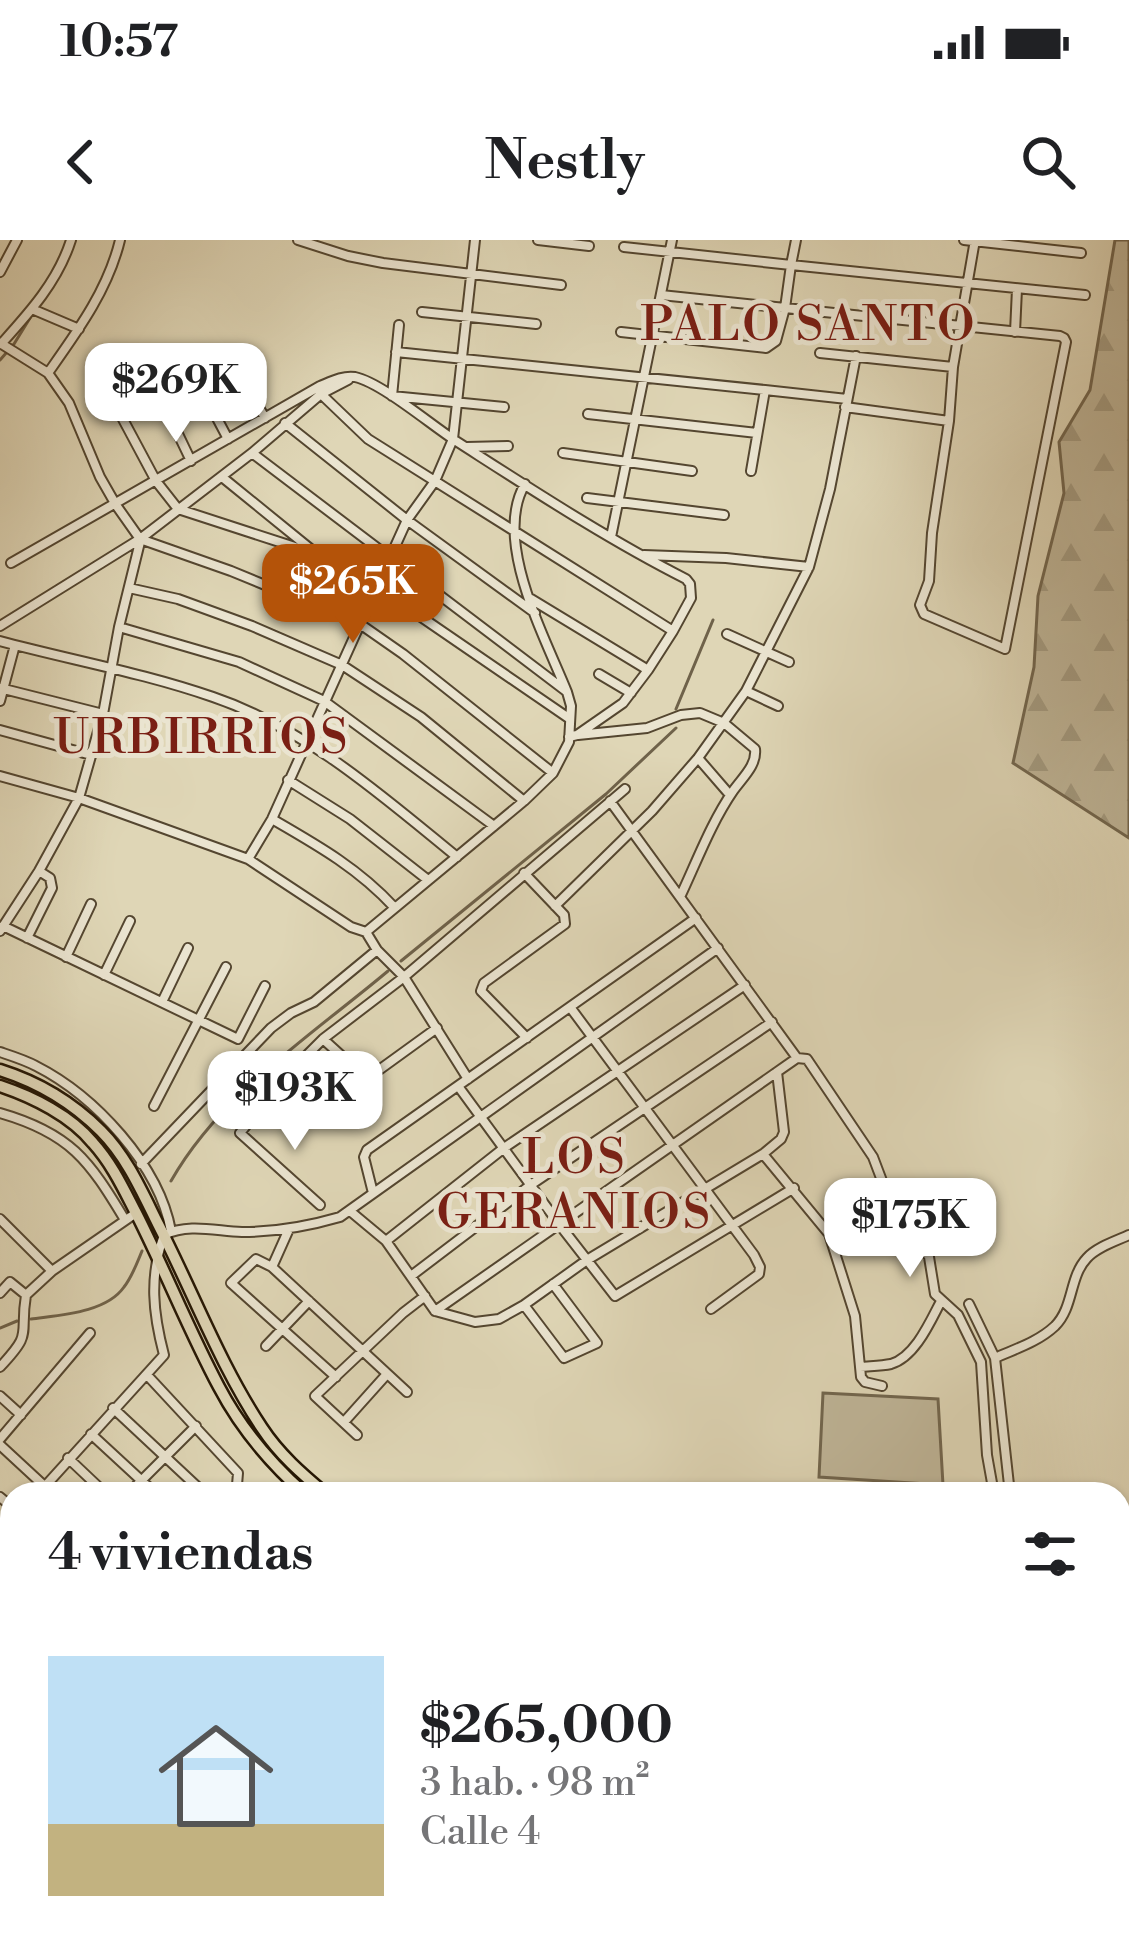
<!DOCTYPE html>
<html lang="es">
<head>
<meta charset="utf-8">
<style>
	body { margin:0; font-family:"Libre Bodoni",serif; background:#f6f6f6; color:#202124; height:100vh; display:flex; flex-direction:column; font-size:45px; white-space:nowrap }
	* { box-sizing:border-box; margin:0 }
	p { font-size:39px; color:#757577 }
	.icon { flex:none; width:66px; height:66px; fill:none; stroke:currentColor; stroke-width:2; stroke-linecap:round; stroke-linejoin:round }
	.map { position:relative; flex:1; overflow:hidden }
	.side { position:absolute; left:0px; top:1242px; width:1131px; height:468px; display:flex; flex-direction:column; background:#fff; border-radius:36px 36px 0 0; box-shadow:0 3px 9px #0004 }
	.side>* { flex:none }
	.price { position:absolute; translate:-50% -102px; padding:0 27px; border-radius:24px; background:#fff; color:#222; font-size:39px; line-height:78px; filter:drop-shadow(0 3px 6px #0008) }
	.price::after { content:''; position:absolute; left:50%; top:72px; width:36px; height:27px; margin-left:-18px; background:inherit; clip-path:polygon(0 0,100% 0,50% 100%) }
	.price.current { background:#b45309; color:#fff }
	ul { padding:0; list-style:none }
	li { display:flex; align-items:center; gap:36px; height:300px; padding:0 48px }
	li span { display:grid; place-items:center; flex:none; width:336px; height:240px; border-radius:0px; color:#555 }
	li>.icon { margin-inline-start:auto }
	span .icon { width:144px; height:144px; fill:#fffc; stroke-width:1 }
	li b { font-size:51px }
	h2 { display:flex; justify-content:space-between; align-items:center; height:144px; padding:0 48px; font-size:51px }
	.status { display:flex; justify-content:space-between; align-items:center; height:84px; padding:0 60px; background:#fff; direction:ltr }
	.status svg { height:33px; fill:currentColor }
	header { display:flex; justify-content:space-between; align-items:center; height:156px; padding:0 48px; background:#fff; font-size:54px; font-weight:700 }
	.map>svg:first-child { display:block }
	.forest { fill:url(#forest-firs); stroke:#72664e; stroke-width:3 }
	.pitch { fill:#bfb598; stroke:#72664e; stroke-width:3 }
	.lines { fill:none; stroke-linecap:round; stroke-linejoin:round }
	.stream { stroke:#6f624a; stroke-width:3 }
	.minor-casing { stroke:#544630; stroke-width:12 }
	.highway-casing { stroke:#251603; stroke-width:15 }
	.minor { stroke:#eae4d0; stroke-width:8 }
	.highway { stroke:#dfd6b6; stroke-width:10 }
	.labels { text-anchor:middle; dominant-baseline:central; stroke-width:10; stroke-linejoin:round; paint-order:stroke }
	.neighbourhood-label { font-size:48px; letter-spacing:3px; fill:#7a1f14; stroke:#eae4d0 }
</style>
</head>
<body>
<div class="status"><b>10:57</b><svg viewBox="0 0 49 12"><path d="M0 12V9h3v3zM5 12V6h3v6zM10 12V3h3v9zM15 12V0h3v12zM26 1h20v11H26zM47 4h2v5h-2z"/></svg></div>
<header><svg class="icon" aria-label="back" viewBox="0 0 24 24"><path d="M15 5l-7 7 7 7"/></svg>Nestly<svg class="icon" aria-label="search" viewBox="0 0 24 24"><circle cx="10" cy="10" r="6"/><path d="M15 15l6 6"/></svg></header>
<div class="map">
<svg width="1129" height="1710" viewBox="0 0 1129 1710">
	<defs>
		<pattern id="forest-firs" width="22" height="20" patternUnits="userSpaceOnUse" patternTransform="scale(3)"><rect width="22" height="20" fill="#bfb598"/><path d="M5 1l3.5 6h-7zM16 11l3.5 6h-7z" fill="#a49b81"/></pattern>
	</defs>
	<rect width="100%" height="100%" fill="#dfd6b6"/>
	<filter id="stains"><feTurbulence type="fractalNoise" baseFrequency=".00167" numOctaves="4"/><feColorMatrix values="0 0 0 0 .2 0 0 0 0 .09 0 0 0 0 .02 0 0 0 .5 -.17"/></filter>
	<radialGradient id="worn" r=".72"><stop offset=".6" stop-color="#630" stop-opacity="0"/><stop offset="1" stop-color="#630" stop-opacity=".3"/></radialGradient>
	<path class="forest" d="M1115,0h14v598l-116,-75 21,-96 4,-71 26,-103 -5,-51 31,-52z"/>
	<path class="pitch" d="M823,1153l115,6 5,86 -124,-8z"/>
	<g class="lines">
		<path class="stream" d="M0,120l14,-16 16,-26
			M676,469l37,-89
			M401,721l205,-167 70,-66
			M171,941c50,-88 141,-146 217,-210
			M31,1079c28,-4 75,-6 93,-32 8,-10 13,-24 18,-36
			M0,1088l17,-7"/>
		<g class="minor-casing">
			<path id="minor" d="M298,0l50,16 35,7 178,22
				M538,0l51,6
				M964,0l117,13
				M624,7l167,18 5,-25
				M0,32l17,-32
				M661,55l124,13 6,-43 294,30
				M32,69l47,20
				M422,72l114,12
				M399,85l-7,71 112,11
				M621,92l145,16 10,-7 9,-33 275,28 4,2 2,4 -61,307 -81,-35 -4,-9 9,-24 3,-48 17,-112 4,-54 22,-127
				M1015,92l2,-43
				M0,103l48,30 21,30 31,74 16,28 24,34 91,32 129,53 43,30 150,119
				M1,104c29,-32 57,-63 70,-104
				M396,112l369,38 -14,81
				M820,113l133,14
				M229,115l36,63
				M184,116l44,83
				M146,127l45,94
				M48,133c29,-41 60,-83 72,-133
				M102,140l54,101 22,28 120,39 78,38 194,133
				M765,150l82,9
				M321,154l47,45 305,192
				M845,167l104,14
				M588,174l169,19
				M285,183l122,97 128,93
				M467,207l41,-1
				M252,213l314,238
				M563,213l129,18
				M222,237l96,78
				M587,258l137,17
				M611,297l61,-297
				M644,315l82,3 83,9
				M11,323l309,-177c10,-4 23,-11 35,-9 27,6 76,48 101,64 75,48 151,98 230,138l4,5 1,14 -18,33 -25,39 -25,33 -46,32 -8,2
				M129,348l49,11 74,27 90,39 79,52 103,84
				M531,359l117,71
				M0,386l140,-87 112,-86 69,-59 27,-14
				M119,387l120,35 85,39 170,125
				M727,394l62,28
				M0,401c71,19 144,32 213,56 94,32 168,98 244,160
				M599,434l32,19
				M0,448l103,26
				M746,451l32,15
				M0,461l15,-56
				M0,490l91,25
				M578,495l69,-7 34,-13 19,-2 24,10 31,26c2,16 -12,28 -22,42 -22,32 -36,70 -53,106
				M698,518l32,37
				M0,536l79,22 169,61 103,68 15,5
				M288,540l62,39 78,61
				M272,579c45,26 86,49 122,88
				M248,619l24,-40 135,-299 28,-39 18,-42 22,-199
				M524,633l40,42 1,9 -81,59 -3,8 46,47
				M555,666l97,-95 46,-53 48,-67 63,-124 21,-78 26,-133
				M3,686l235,113 27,-53
				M0,691l39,-60 40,-73 24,-84 16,-87 21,-85
				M366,692l158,-131 29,-28 16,-31 2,-36 -4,-14c-22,-55 -75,-152 -42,-208
				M366,692l11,18 27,27 64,102
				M27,698l25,-50 -2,-10 -11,-7
				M66,717l25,-53
				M104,735l26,-54
				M162,762l26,-54
				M570,767l184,248 6,12 -1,7 -48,35
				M323,799l45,41
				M0,812c12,4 25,8 36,14 59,30 123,99 135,165
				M797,818l10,1 66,98 14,37 42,63 6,37 23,21 23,47 6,93 7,39
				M293,829l39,35
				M458,846l101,138 56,72 179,-108
				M265,863l29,21 9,1 134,-97
				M154,866l72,-139
				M0,873c70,20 89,47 125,107
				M763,914l66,80 26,82 6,61 4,5 17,4
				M141,924l130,-136 20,-15 23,-11 63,-52
				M373,953l-9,-36 3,-7 329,-232
				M320,965l-80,-72 53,-64 30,-30 81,-62 221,-188
				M350,971l36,30 49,70 362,-253 -187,-257
				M0,979l52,52
				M289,989l-17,38 135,125
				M386,1001l118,-93 241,-163
				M272,1027l-16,-8 -25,24 105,94
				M411,1036l121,-92 240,-162
				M0,1053l10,-11 16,13
				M969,1064l26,54 15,136
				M524,1065l40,53 33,-15 -44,-59
				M435,1071l40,11 24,-3 25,-14 63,-45 176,-106 18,-15 3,-7 -7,-60
				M266,1106l43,-45
				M995,1118c20,-9 43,-16 60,-32 19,-19 14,-49 32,-68 10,-11 29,-17 42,-23
				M0,1127c34,-36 19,-30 26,-72l26,-24 84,-58
				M860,1127c10,-1 21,-1 31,-3 24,-7 39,-42 50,-63
				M147,1135l91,98 -1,12 -9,9
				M0,1156l21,19
				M113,1168l92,86
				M344,1182l43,-48
				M91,1194l65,60
				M357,1195l-42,-39 88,-83 22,-17
				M0,1199l90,-106
				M0,1205l53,49
				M68,1218l38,36
				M38,1254l126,-139c-11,-42 -15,-78 0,-120 25,-12 51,-4 78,-3 33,0 67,-6 98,-15l378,-269
				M128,1254l68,-68
				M0,1257l12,10
				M0,1294l12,-13
				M0,1299l12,10
				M1119,1302l10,-5
				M0,1342l12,10
				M1119,1342l10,-5
				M1119,1374l10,-5
				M0,1383l12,10
				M1119,1406l10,-2
				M0,1415l12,-21
				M0,1483l12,-10
				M1119,1510l10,1
				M1119,1606l5,-1 5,21
				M1119,1664l10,-3
				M102,1698l13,12
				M324,1698l11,12
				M436,1698l9,12
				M485,1698l9,12
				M549,1698l3,12
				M701,1698l18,12
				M1021,1698l3,12
				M35,1710l14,-12
				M382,1710l18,-12
				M614,1710l8,-12
				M776,1710l9,-12"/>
		</g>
		<g class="highway-casing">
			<path id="highway" d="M0,830c38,12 73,33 101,61 26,26 41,61 57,93 35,68 62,141 104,204 17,26 40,46 64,66
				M0,846c33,11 71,30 93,57 19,21 30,45 43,70 29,57 53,118 83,174 22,42 51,76 86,107
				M1119,1536l10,2
				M1119,1549l10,2"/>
		</g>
		<use href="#minor" class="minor"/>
		<use href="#highway" class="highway"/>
	</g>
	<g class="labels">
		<g class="neighbourhood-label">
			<text x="809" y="86">PALO SANTO</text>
			<text x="202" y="499">URBIRRIOS</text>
			<text x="575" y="919">LOS<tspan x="575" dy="55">GERANIOS</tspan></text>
		</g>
	</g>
	<rect width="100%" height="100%" filter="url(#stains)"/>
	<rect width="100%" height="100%" fill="url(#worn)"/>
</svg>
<b class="price" style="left:176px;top:205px">$269K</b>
<b class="price current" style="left:353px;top:406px">$265K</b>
<b class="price" style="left:295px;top:913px">$193K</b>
<b class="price" style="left:910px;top:1040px">$175K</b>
<section class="side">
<h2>4 viviendas<svg class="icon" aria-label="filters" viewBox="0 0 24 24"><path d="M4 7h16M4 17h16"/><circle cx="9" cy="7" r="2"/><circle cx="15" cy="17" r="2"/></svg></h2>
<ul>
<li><span style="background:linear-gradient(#bfe0f5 70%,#c2b280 0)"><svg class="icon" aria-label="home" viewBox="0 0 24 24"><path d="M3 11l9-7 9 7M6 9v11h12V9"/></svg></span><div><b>$265,000</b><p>3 hab. · 98 m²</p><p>Calle 4</p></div></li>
</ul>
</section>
</div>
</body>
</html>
